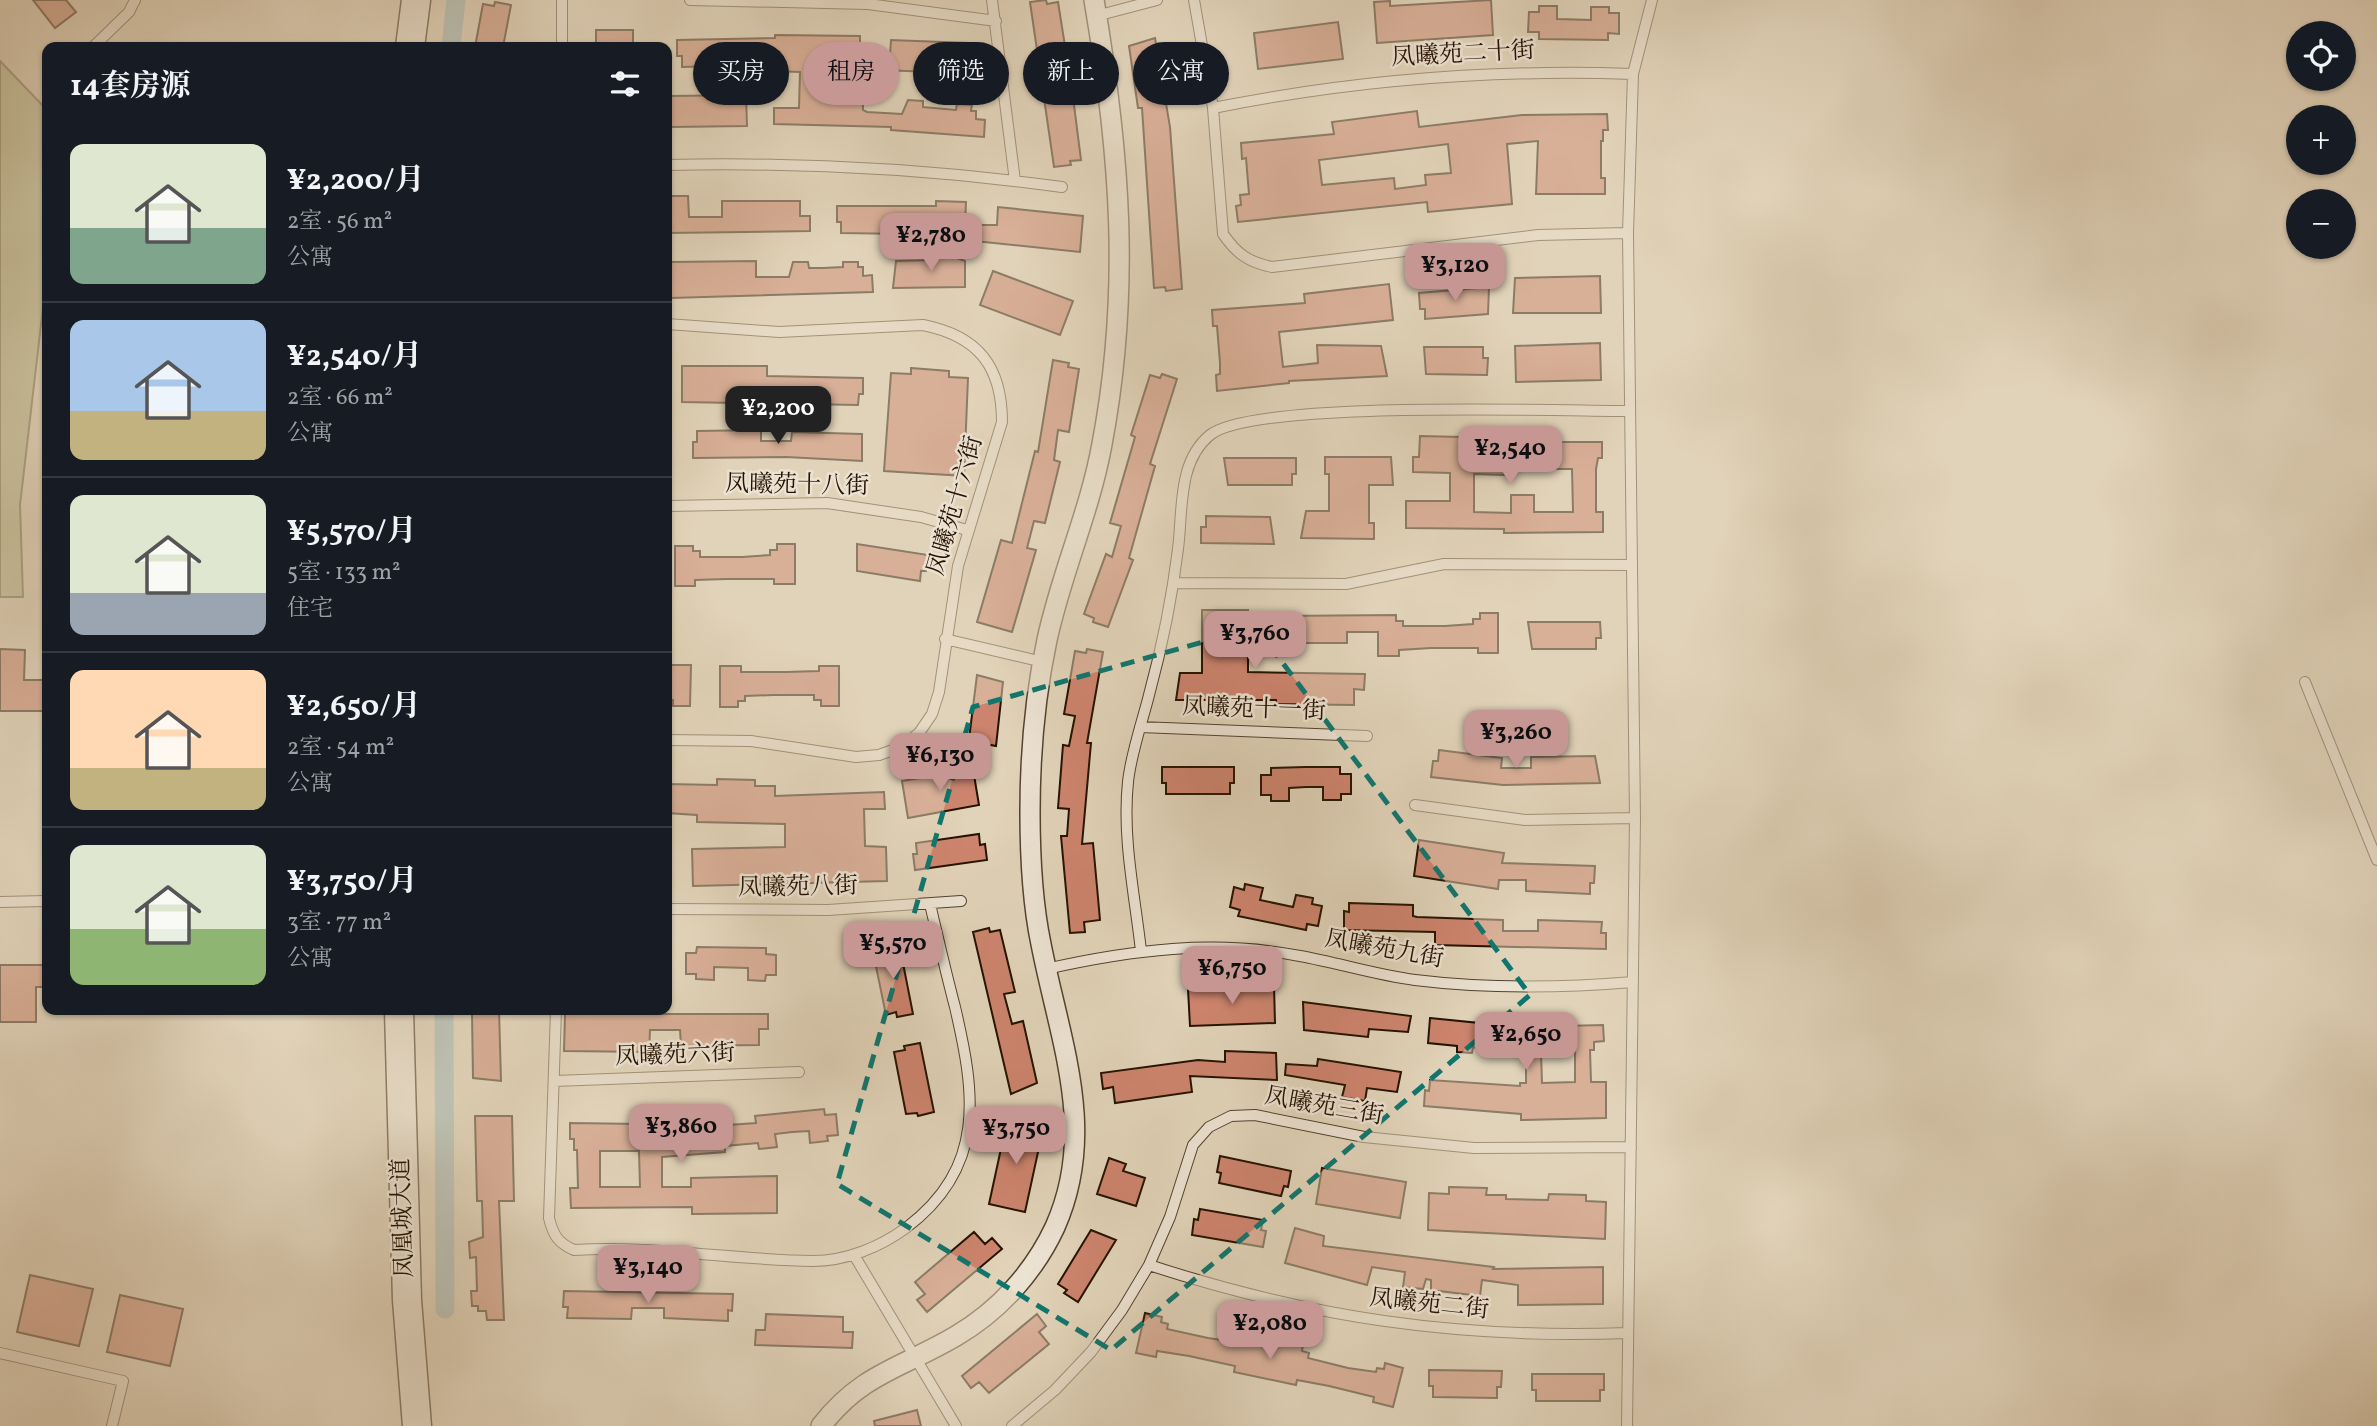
<!DOCTYPE html>
<html lang="zh">
<head>
<meta charset="utf-8">
<style>
	body { margin:0; font-family:Vollkorn,"Noto Serif SC",serif; background:#242831; color:#f1f3f6; height:100vh; display:flex; flex-direction:column; font-size:26px; white-space:nowrap }
	* { box-sizing:border-box; margin:0 }
	p { font-size:23px; color:#9ea1a6 }
	.icon { flex:none; width:38px; height:38px; fill:none; stroke:currentColor; stroke-width:2; stroke-linecap:round; stroke-linejoin:round }
	.map { position:relative; flex:1; overflow:hidden }
	.side { position:absolute; left:42px; top:42px; width:630px; height:973px; display:flex; flex-direction:column; background:#171b24; border-radius:14px; box-shadow:0 2px 5px #0004 }
	.side>* { flex:none }
	.top-card { position:absolute; left:693px; top:42px; width:665px; height:63px; display:flex; gap:14px }
	.tools { position:absolute; left:2286px; top:21px; display:grid; gap:14px }
	.tools a { display:grid; place-items:center; width:70px; height:70px; border-radius:50%; background:#171b24; box-shadow:0 2px 5px #0004; font-size:35px }
	.price { position:absolute; translate:-50% -60px; padding:0 16px; border-radius:14px; background:#c59692; color:#111; font-size:23px; line-height:46px; filter:drop-shadow(0 2px 4px #0008) }
	.price::after { content:''; position:absolute; left:50%; top:42px; width:21px; height:16px; margin-left:-10px; background:inherit; clip-path:polygon(0 0,100% 0,50% 100%) }
	.price.current { background:#222; color:#fff }
	ul { padding:0; list-style:none }
	li { display:flex; align-items:center; gap:21px; height:175px; padding:0 28px }
	li+li { border-top:2px solid #363941 }
	li span { display:grid; place-items:center; flex:none; width:196px; height:140px; border-radius:14px; color:#555 }
	li>.icon { margin-inline-start:auto }
	span .icon { width:84px; height:84px; fill:#fffc; stroke-width:1 }
	li b { font-size:30px }
	h2 { display:flex; justify-content:space-between; align-items:center; height:84px; padding:0 28px; font-size:30px }
	.pill { padding:0 24px; border-radius:32px; background:#171b24; box-shadow:0 2px 5px #0004; font-size:24px; line-height:63px }
	.pill.current { background:#c59692; color:#111 }
	.map>svg:first-child { display:block }
	.green { fill:#b6bb8d; stroke:#6d6646; stroke-width:2 }
	.lines { fill:none; stroke-linecap:round; stroke-linejoin:round }
	.canal { stroke:#97b6b8; stroke-width:19 }
	.building { fill:#cd846e; stroke:#241200; stroke-width:2; fill-rule:evenodd }
	.lane-casing { stroke:#53422e; stroke-width:12 }
	.street-casing { stroke:#53422e; stroke-width:22 }
	.secondary-casing { stroke:#241200; stroke-width:31 }
	.lane { stroke:#ece2d2; stroke-width:10 }
	.street { stroke:#ece2d2; stroke-width:19 }
	.secondary { stroke:#ece2d2; stroke-width:28 }
	.marked { fill:none; stroke:#0f766e; stroke-width:5; stroke-dasharray:14 9; stroke-linejoin:round }
	.labels { text-anchor:middle; dominant-baseline:central; stroke-width:5; stroke-linejoin:round; paint-order:stroke }
	.street-label { font-size:24px; fill:#241200; stroke:#ece2d2 }
</style>
</head>
<body>
<div class="map">
<svg width="2377" height="1426" viewBox="0 0 2377 1426">
	<rect width="100%" height="100%" fill="#e1d3b9"/>
	<filter id="stains"><feTurbulence type="fractalNoise" baseFrequency=".00286" numOctaves="4"/><feColorMatrix values="0 0 0 0 .2 0 0 0 0 .09 0 0 0 0 .02 0 0 0 .5 -.17"/></filter>
	<radialGradient id="worn" r=".72"><stop offset=".6" stop-color="#630" stop-opacity="0"/><stop offset="1" stop-color="#630" stop-opacity=".3"/></radialGradient>
	<path class="green" d="M0,61l47,49v163l-27,232 3,92h-23z"/>
	<g class="lines">
		<path class="canal" d="M451,47l5,-47
			M444,1010l1,299"/>
	</g>
	<path class="building" d="M33,0h33l10,12 -21,16z
		M1046,0l1,4 11,-2 10,63 -10,2 4,31 11,-1 8,63 -11,1 1,4 -17,2 -24,-165z
		M1491,0l2,35 -116,8 -3,-41 16,-1v5z
		M495,2l16,3 -8,42h-28l8,-43 11,2z
		M1539,6h18v13l34,1v-13h18v6h10v21l-11,-1v7l-69,-1v-7h-11l1,-20h10z
		M1338,22l5,37 -85,10 -4,-36z
		M596,30h37v17h-37z
		M775,35l85,1v17l30,2 1,-15 78,3 -1,16h10l-1,15 -118,-5v30h4v11l4,2 35,2 6,-14 15,1v6l33,3 1,-6 15,1 -1,6h5v8l9,1 -1,17 -93,-7v-3l-117,-3v-16h25l1,-36 -26,-1v-19l-29,2 1,11 -64,2v-11h-5v-16l98,-2z
		M1155,38l15,89 12,162 -16,2 -1,-4 -11,1 -12,-180h-4l-9,-62z
		M746,95l1,31 -76,1 -1,-31z
		M1417,111l2,16 103,-12 85,-1 1,16h-5v11h-2v37h4v16h-69l2,-53 -31,3 5,60 -84,8 -1,-10 -189,20 -2,-16 5,-1 -1,-10 9,-1 -3,-36 -4,1 -1,-16 93,-9 -2,-12zM1448,144l3,29 -26,2 1,10 -31,4 -1,-11 -72,7 -3,-25z
		M667,196h21l1,21h33v-16h78v15h10v15l-143,2z
		M936,201l30,1 -1,23h32l1,-18 85,9 -3,36 -144,-15v-15h-31v12l-64,-1v-11h-4v-16h99z
		M935,250l30,11v26l-72,1 3,-27 39,-1z
		M756,261v16h33l4,-15h15l1,6h14l20,-1v-5h15v5h5v9l9,-1 1,17 -202,6v-36z
		M993,271l80,30 -13,34 -80,-30z
		M1600,276l1,37h-88l2,-35z
		M1389,284l4,36 -114,12 4,35 35,-4 -1,-18 64,1 6,30 -98,5v2l-72,8 -1,-16 4,-1v-11l-3,-37h-4l-1,-16 93,-7 -1,-9z
		M1489,287l-1,27 -63,5v-10h-5l-1,-16z
		M1600,343l1,37 -85,2 -1,-36z
		M1424,347h59v11h5l-1,17 -61,-1z
		M1053,360l16,3 -1,4 11,2 -10,63 -11,-2 -4,30 6,2 -15,61 -11,-2 -7,27 9,2 -24,82 -35,-10 24,-82 11,3 23,-92 3,1z
		M682,366h85v10l96,2v16h-4l-1,11 -176,-3z
		M911,368l38,3v6l19,1 -4,98 -80,-5 7,-98 20,1z
		M1162,374l15,5 -27,85 5,2 -26,92 4,2 -25,67 -15,-5 1,-4 -10,-4 22,-60 6,3 9,-31 -11,-3 25,-86 -4,-2 19,-60 10,3z
		M761,430v11h30l1,-9 70,2v27l-76,-4 -93,1v-16h4v-11z
		M1420,436l85,2v4h97v16h-4l-2,11v43h7v20l-99,1v-4l-98,-1v-27h44v-28l-37,-1v-15h6zM1505,458h29v11h38l1,43h-39v-17h-23v18l-37,-1v-38l30,1z
		M1325,457h66l2,28h-24v38h5v16l-73,-1 5,-27h23v-37h-4z
		M1224,458h72v16h-4v11h-64z
		M1206,516l64,1 4,27 -73,-1v-16h5z
		M777,544h18v40h-21v-5h-47l-32,1v6h-20v-40h18v5h7v6h42l28,-2v-5h7z
		M857,544l71,11 -2,16h-5l-1,10 -63,-10z
		M1202,610h46v62l117,2 -1,16 -10,-1v16l-78,-1v-4h-100l4,-27h22z
		M1480,613h18v40h-20v-5h-47l-32,2v6h-21v-24h-31v11h-64v-11h-4v-16l117,-1v6h7v5h42l28,-2v-5h7z
		M1528,622h72l1,16h-5v11h-64z
		M0,649l25,1 -1,30h23v31h-47z
		M1087,649l16,3 -16,91h4l-9,101 11,-1 7,77 -16,2 1,10 -15,1 -9,-97h6l2,-27 -11,-1 5,-63 6,1 6,-30 -11,-2 11,-63 11,2z
		M670,665h21l-1,41h-17v-6h-6v-29h3z
		M720,666h21v6h45l33,-1v-5h20v40h-18v-6h-7v-5h-41l-28,1v5h-7v6h-18z
		M977,675l26,7 -7,64 -11,-2 -1,5 -16,-2z
		M1439,750l63,8 -1,10h30v-11l64,-1 5,27 -97,2 -72,-8 2,-16h5z
		M1162,767h72v16h-4v11h-64v-11h-4z
		M1305,767h35v7h11v20h-10v6h-18v-13h-17l-17,1v13h-18v-6h-10v-20h10v-7z
		M973,769l6,36 -71,13 -6,-37z
		M717,779l38,1v6h20v10l109,-4 1,17h-21l1,37 21,1 1,34 -194,5 -1,-37 93,-2v-23l-88,-2v-7l-30,-2v-29l50,1z
		M979,834l1,11 5,-1 2,16 -72,10 -2,-16h4l-1,-11z
		M1419,840l85,13 -2,10 93,3 -1,17h-4v11l-64,-3v-11h-27l-1,9 -84,-13z
		M1245,884l18,4 -3,12 33,7 3,-12 17,3 -1,6 10,2 -4,20 -11,-2 -1,6 -68,-14 2,-6 -10,-3 4,-20 10,3z
		M1349,903l64,2v11l4,1 86,3v11h35v-11l64,2 -1,11h5v16l-171,-4v-13l-91,-2v-19l5,1z
		M989,928l1,4 10,-2 15,62 -11,2 8,30 11,-3 14,62 -26,11 -38,-162z
		M899,943l14,71 -16,3 -1,-5 -10,3 -13,-63 11,-2 -1,-4z
		M697,947l69,1v6l10,1v20h-10l-1,6 -17,-1v-12l-34,-1v13l-18,-1v-5h-10v-21h10z
		M0,965h47v22h-11v35h-36z
		M1274,986l1,37 -85,3 -2,-37z
		M1303,1002l108,14 -3,16 -39,-3 -1,8 -64,-7z
		M483,1010h16l2,71 -28,-3 -1,-64h11z
		M565,1014h203v15h-9v16l-78,1 -1,-16h-30l-1,22 -85,-1z
		M1430,1018l59,6v4l114,-3 1,16 -10,1v8h-4l1,32h15v36l-85,2v-6l-97,-8 1,-16 4,1 1,-11 90,6v-3h6v-31h-5v-8l-43,-4 -1,8 -4,-1 -1,6 -15,-1v-6l-29,-3zM1575,1050v32l-33,1 -1,-31z
		M920,1043l14,69 -16,4 -1,-3 -11,1 -12,-62 11,-2 -1,-4z
		M1225,1051l51,2 1,27 -87,-4 2,16 -77,11 -2,-16 -10,2 -2,-16 97,-13 27,2z
		M1318,1059l83,13 -4,20 -30,-4 -2,13 -23,-4 3,-12 -60,-10 1,-11 31,2z
		M824,1109l1,6 11,-1 2,21 -11,1 1,5 -18,2 -1,-12 -17,1 -17,2 2,13 -18,2 -1,-6 -33,3v6l-63,5v30h29v-9l86,-2v37l-85,1v-7l-121,1 -1,-20h8l-1,-38h-3v-11h-4v-16l72,1v7l114,-8 -1,-7zM600,1151h39l1,36h-40z
		M475,1116h37l2,85h-15l5,119h-17l-1,-9h-8v-5h-6l-1,-15h6l-1,-34 -6,1 -1,-16 14,-5 -1,-36h-5z
		M1007,1121l36,8 -18,83 -36,-8z
		M1220,1156l71,15 -3,16 -4,-1 -3,10 -62,-13 2,-10 -4,-1z
		M1109,1158l17,6 -3,7 22,7 -9,28 -39,-12z
		M1322,1168l84,14 -6,36 -84,-14z
		M1449,1187l38,1 -1,7h20v4l42,1 1,-6 37,1v6l20,1 -1,37 -177,-9 1,-37 20,1z
		M1200,1209l63,11 -2,10 5,1 -3,16 -71,-12 2,-16 4,1z
		M1295,1228l29,8 -1,10 171,21 -1,2 110,-2v37l-85,1v-20l-36,-5 -2,16 -49,-6v-10l-5,-1 -3,10 -20,-2 2,-15 -33,-5 -5,18 -82,-22z
		M1091,1230l25,10 -38,62 -14,-9 3,-3 -9,-6z
		M974,1232l11,12 7,-6 10,11 -75,63 -10,-12 8,-6 -10,-12z
		M30,1275l63,14 -14,57 -62,-14z
		M564,1291l169,3 -1,17 -4,-1v11l-64,-3v-10h-32l-1,11 -64,-1 1,-11h-5z
		M120,1295l63,14 -13,57 -63,-14z
		M1145,1313l17,4 -1,5 7,2 -1,5 41,9 27,4 1,-5 7,1 2,-5 58,12 -1,6 7,2 -1,5 40,10 28,4 1,-4 7,1 1,-6 18,5 -10,39 -20,-5 1,-5 -45,-11 -32,-6 -1,5 -62,-13 1,-6 -46,-10 -32,-5 -1,6 -20,-4z
		M766,1314l77,3v15h10l-1,16 -97,-3 1,-15h9z
		M1037,1314l9,12 -7,6 10,12 -60,49 -10,-11 -8,6 -9,-12z
		M1429,1370l73,1 -1,16h-4v11l-64,-1v-11h-4z
		M1532,1374h72v16h-4v11h-64v-11h-4z
		M917,1410l4,16h-46l-1,-5z"/>
	<g class="lines">
		<g class="lane-casing">
			<path id="lane" d="M690,0l178,4 128,17
				M992,0l23,181
				M1194,0l19,108 10,126c14,20 25,28 49,33l266,-32 90,-2
				M1096,16l61,-16
				M93,47l36,-35 6,-12
				M562,47v-47
				M1213,108c140,-28 278,-39 420,-34
				M667,165c133,-3 263,4 395,22
				M667,324l112,8 144,-7c55,11 79,41 79,97l-44,144 -19,126 -7,22 -13,19 -18,14 -22,8 -23,2 -105,-16 -84,-1
				M667,506l160,-3 94,14 46,13
				M1173,583l173,1 98,-20 188,1
				M945,639l98,23
				M2305,682l72,178
				M1140,727l227,9
				M1415,805l110,15 110,-2
				M0,902l47,-1
				M667,909l161,1 133,-9
				M1141,951c-6,-55 -19,-113 -13,-169 3,-29 14,-59 21,-87 13,-48 23,-97 29,-146 5,-38 -1,-87 32,-114 43,-35 349,-24 420,-24
				M1046,969c85,-19 168,-30 254,-13 39,7 76,19 115,24 73,9 145,8 218,2
				M556,1010l-7,208c4,17 9,25 25,32 80,-5 159,10 239,11 33,0 67,-14 93,-33 81,-61 69,-135 49,-221 -9,-34 -17,-69 -25,-103
				M554,1081l245,-9
				M854,1255l102,171
				M1149,1265c163,53 308,74 479,68
				M0,1353l123,28 -11,45
				M1012,1426l43,-36 36,-38 31,-42 27,-45 21,-48 23,-72 16,-18 22,-11 24,-1 109,22 110,11 157,-1
				M1627,1426l8,-608 -7,-585 5,-159 19,-74"/>
		</g>
		<g class="street-casing">
			<path id="street" d="M821,1426c41,-53 81,-58 135,-90 43,-25 78,-64 99,-109 43,-96 5,-185 -14,-283 -9,-43 -11,-88 -11,-132 0,-57 5,-116 17,-172 14,-66 43,-129 55,-196 29,-154 18,-291 -8,-444"/>
		</g>
		<g class="secondary-casing">
			<path id="secondary" d="M410,47l6,-47
				M399,1010l8,290 10,126"/>
		</g>
		<use href="#lane" class="lane"/>
		<use href="#street" class="street"/>
		<use href="#secondary" class="secondary"/>
	</g>
	<path d="M0 0H2377V1426H0ZM1256,627l274,368 -419,355 -274,-166 136,-477z" fill="#e1d3b9" fill-opacity=".55" fill-rule="evenodd"/>
	<path class="marked" d="M1256,627l274,368 -419,355 -274,-166 136,-477z"/>
	<g class="labels">
		<g class="street-label">
			<text transform="translate(1463 55) rotate(-3)">凤曦苑二十街</text>
			<text transform="translate(797 486) rotate(1)">凤曦苑十八街</text>
			<text transform="translate(956 506) rotate(-74)">凤曦苑十六街</text>
			<text transform="translate(1254 710) rotate(2)">凤曦苑十一街</text>
			<text transform="translate(798 888) rotate(-1)">凤曦苑八街</text>
			<text transform="translate(1384 950) rotate(10)">凤曦苑九街</text>
			<text transform="translate(675 1056) rotate(-2)">凤曦苑六街</text>
			<text transform="translate(1324 1107) rotate(10)">凤曦苑三街</text>
			<text transform="translate(404 1218) rotate(-92)">凤凰城大道</text>
			<text transform="translate(1429 1305) rotate(6)">凤曦苑二街</text>
		</g>
	</g>
	<rect width="100%" height="100%" filter="url(#stains)"/>
	<rect width="100%" height="100%" fill="url(#worn)"/>
</svg>
<div class="tools">
<a><svg class="icon" aria-label="locate" viewBox="0 0 24 24"><circle cx="12" cy="12" r="6"/><path d="M12 2v4M12 18v4M2 12h4M18 12h4"/></svg></a>
<a>+</a>
<a>−</a>
</div>
<b class="price" style="left:931px;top:273px">¥2,780</b>
<b class="price" style="left:1455px;top:303px">¥3,120</b>
<b class="price current" style="left:778px;top:446px">¥2,200</b>
<b class="price" style="left:1510px;top:486px">¥2,540</b>
<b class="price" style="left:1255px;top:671px">¥3,760</b>
<b class="price" style="left:1516px;top:770px">¥3,260</b>
<b class="price" style="left:940px;top:793px">¥6,130</b>
<b class="price" style="left:893px;top:981px">¥5,570</b>
<b class="price" style="left:1232px;top:1006px">¥6,750</b>
<b class="price" style="left:1526px;top:1072px">¥2,650</b>
<b class="price" style="left:681px;top:1164px">¥3,860</b>
<b class="price" style="left:1016px;top:1166px">¥3,750</b>
<b class="price" style="left:648px;top:1305px">¥3,140</b>
<b class="price" style="left:1270px;top:1361px">¥2,080</b>
<div class="top-card">
<a class="pill">买房</a>
<a class="pill current">租房</a>
<a class="pill">筛选</a>
<a class="pill">新上</a>
<a class="pill">公寓</a>
</div>
<section class="side">
<h2>14套房源<svg class="icon" aria-label="filters" viewBox="0 0 24 24"><path d="M4 7h16M4 17h16"/><circle cx="9" cy="7" r="2"/><circle cx="15" cy="17" r="2"/></svg></h2>
<ul>
<li><span style="background:linear-gradient(#dfe7d0 60%,#7fa58c 0)"><svg class="icon" aria-label="home" viewBox="0 0 24 24"><path d="M3 11l9-7 9 7M6 9v11h12V9"/></svg></span><div><b>¥2,200/月</b><p>2室 · 56 m²</p><p>公寓</p></div></li>
<li><span style="background:linear-gradient(#a9c7e8 65%,#c2b280 0)"><svg class="icon" aria-label="home" viewBox="0 0 24 24"><path d="M3 11l9-7 9 7M6 9v11h12V9"/></svg></span><div><b>¥2,540/月</b><p>2室 · 66 m²</p><p>公寓</p></div></li>
<li><span style="background:linear-gradient(#dfe7d0 70%,#9aa5b1 0)"><svg class="icon" aria-label="home" viewBox="0 0 24 24"><path d="M3 11l9-7 9 7M6 9v11h12V9"/></svg></span><div><b>¥5,570/月</b><p>5室 · 133 m²</p><p>住宅</p></div></li>
<li><span style="background:linear-gradient(#ffd9b3 70%,#c2b280 0)"><svg class="icon" aria-label="home" viewBox="0 0 24 24"><path d="M3 11l9-7 9 7M6 9v11h12V9"/></svg></span><div><b>¥2,650/月</b><p>2室 · 54 m²</p><p>公寓</p></div></li>
<li><span style="background:linear-gradient(#dfe7d0 60%,#8fb573 0)"><svg class="icon" aria-label="home" viewBox="0 0 24 24"><path d="M3 11l9-7 9 7M6 9v11h12V9"/></svg></span><div><b>¥3,750/月</b><p>3室 · 77 m²</p><p>公寓</p></div></li>
</ul>
</section>
</div>
</body>
</html>
